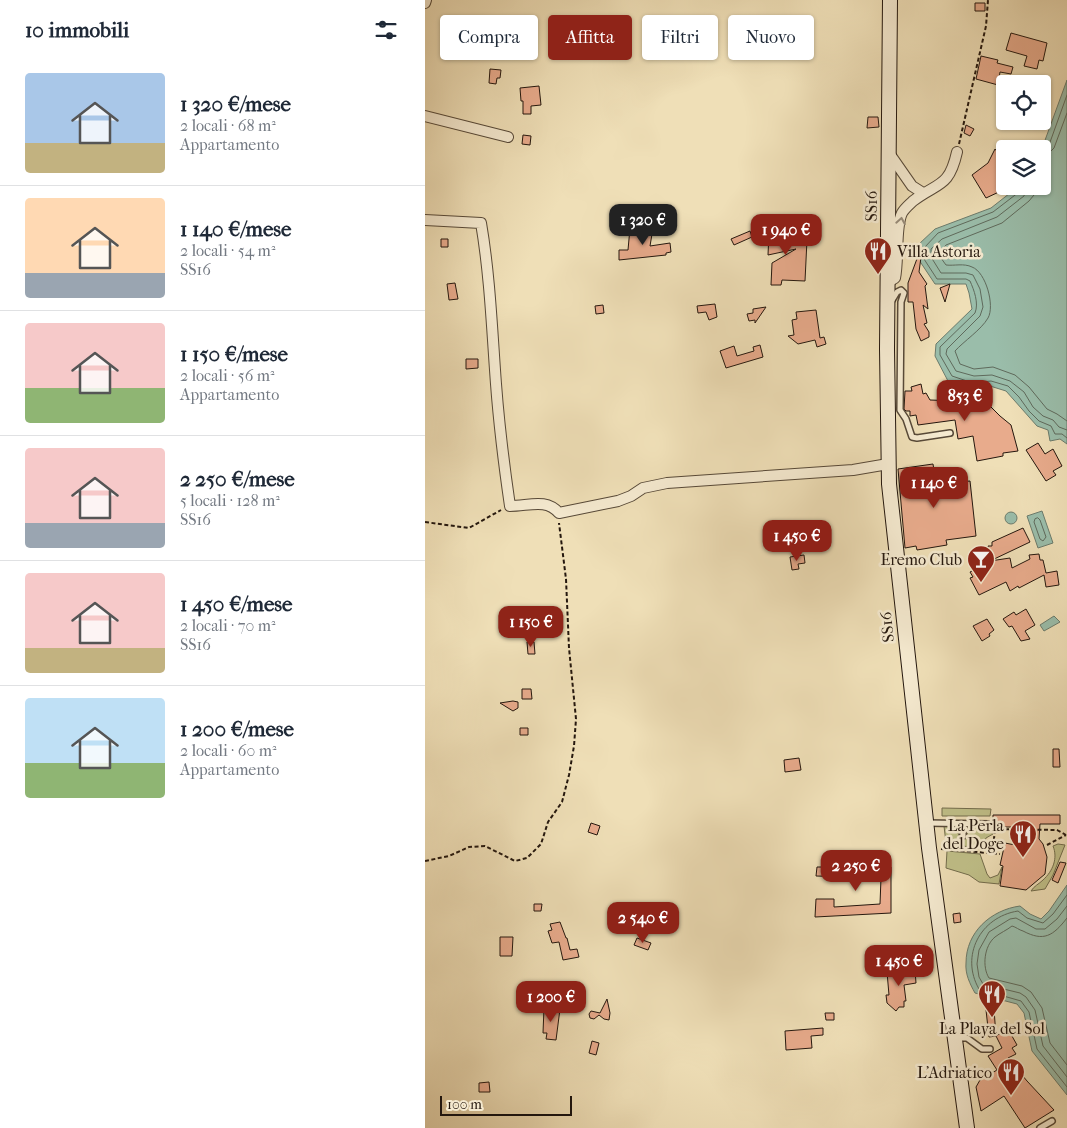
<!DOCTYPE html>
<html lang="it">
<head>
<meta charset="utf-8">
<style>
	body { margin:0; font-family:"IM FELL French Canon",serif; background:#f6f6f7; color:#1f2937; height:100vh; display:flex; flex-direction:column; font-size:19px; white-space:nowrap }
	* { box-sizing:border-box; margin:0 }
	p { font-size:16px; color:#747a83 }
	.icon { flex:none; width:28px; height:28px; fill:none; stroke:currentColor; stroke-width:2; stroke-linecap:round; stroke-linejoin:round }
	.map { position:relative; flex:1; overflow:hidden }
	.details { display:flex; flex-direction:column; background:#fff; width:425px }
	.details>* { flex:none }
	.top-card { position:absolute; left:15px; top:15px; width:475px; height:45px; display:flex; gap:10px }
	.buttons { position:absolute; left:571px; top:75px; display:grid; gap:10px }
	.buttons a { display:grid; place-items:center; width:55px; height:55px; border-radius:5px; background:#fff; box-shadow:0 1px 4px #0004; font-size:25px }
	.scale { position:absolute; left:15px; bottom:12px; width:132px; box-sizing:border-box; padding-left:5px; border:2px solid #24170e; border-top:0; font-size:14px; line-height:18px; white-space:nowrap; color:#24170e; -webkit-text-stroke:4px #f5ead0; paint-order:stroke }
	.price { position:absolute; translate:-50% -42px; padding:0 11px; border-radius:10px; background:#8f2418; color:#fff; font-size:16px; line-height:32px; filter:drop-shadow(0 1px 2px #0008) }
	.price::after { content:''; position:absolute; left:50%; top:30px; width:15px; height:11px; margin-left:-8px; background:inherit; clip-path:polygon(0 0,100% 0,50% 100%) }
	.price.current { background:#222; color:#fff }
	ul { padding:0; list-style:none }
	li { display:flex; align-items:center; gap:15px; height:125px; padding:0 25px }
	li+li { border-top:1px solid #e0e1e3 }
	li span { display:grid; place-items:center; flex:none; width:140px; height:100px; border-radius:5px; color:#555 }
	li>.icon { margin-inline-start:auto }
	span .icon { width:60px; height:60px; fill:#fffc; stroke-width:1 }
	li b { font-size:21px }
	h2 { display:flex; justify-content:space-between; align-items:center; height:60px; padding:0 25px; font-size:21px }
	.tag { padding:0 18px; border-radius:5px; background:#fff; box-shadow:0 1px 4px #0004; font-size:18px; line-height:45px }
	.tag.current { background:#8f2418; color:#fff }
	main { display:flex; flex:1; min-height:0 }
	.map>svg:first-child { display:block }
	.green { fill:#c0c089; stroke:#726c4c }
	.water { fill:#9abdaa; stroke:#6b7b6c }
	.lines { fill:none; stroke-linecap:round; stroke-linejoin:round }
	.shore { stroke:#5f6a5c; stroke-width:1 }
	.building { fill:#e8ab8c; stroke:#24170e }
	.service-casing { stroke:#574938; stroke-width:8 }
	.minor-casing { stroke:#574938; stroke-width:12 }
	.secondary-casing { stroke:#24170e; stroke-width:16 }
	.path { stroke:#24170e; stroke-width:2; stroke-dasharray:4 2.5; stroke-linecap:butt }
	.service { stroke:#f5ead0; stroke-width:5 }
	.minor { stroke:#f5ead0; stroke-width:10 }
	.secondary { stroke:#f5ead0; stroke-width:14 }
	.oneway { stroke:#978b79 }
	.labels { text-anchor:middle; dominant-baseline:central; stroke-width:5; stroke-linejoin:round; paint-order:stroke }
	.street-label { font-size:16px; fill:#24170e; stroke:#f5ead0 }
	.poi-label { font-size:16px; fill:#24170e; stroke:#f5ead0; text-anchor:end }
</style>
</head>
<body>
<main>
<section class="details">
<h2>10 immobili<svg class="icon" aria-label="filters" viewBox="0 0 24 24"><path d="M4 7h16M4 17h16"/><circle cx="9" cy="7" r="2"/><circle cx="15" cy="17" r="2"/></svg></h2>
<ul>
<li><span style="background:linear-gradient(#a9c7e8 70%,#c2b280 0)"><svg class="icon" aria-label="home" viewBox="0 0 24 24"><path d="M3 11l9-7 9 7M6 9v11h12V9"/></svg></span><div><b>1 320 €/mese</b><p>2 locali · 68 m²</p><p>Appartamento</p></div></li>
<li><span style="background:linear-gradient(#ffd9b3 75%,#9aa5b1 0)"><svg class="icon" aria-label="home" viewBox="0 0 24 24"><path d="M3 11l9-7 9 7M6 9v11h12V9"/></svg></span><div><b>1 140 €/mese</b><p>2 locali · 54 m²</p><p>SS16</p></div></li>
<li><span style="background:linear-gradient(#f6c9c9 65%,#8fb573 0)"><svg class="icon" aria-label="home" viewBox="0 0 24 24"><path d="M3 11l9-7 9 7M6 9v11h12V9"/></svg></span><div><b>1 150 €/mese</b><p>2 locali · 56 m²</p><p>Appartamento</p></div></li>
<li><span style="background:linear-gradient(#f6c9c9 75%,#9aa5b1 0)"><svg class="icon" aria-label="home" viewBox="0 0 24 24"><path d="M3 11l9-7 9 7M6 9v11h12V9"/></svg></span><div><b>2 250 €/mese</b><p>5 locali · 128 m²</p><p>SS16</p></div></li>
<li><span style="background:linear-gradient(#f6c9c9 75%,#c2b280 0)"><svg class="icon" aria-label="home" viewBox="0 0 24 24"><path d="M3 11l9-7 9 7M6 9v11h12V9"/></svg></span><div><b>1 450 €/mese</b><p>2 locali · 70 m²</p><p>SS16</p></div></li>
<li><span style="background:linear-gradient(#bfe0f5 65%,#8fb573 0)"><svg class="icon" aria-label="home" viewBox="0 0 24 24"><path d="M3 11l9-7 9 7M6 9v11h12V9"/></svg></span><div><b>1 200 €/mese</b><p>2 locali · 60 m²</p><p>Appartamento</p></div></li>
</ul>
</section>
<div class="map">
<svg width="642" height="1128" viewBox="0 0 642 1128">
	<rect width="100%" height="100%" fill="#efdfb7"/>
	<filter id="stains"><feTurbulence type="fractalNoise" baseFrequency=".004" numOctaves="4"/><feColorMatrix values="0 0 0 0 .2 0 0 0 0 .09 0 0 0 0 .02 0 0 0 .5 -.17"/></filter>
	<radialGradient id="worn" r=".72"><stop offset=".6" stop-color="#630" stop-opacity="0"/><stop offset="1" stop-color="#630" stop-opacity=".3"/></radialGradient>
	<path class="green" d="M517,808l49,1 -1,7h-48z
		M519,826h13l2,11 8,-1 1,-9h18l7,5v2l-7,4 -5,11 -35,-6z
		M633,844l7,1 -12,30 -8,14 -14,2c3,-5 8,-7 12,-11 10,-9 15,-22 10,-34z
		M522,851l33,3 7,20 3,4 8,-3 4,-8 -3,17 -20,-2 -10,-7 -23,-7z"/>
	<path class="water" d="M642,80v364l-7,-5 -10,2 -2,-11 -11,-4 -31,-35 -16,-5 -17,2 -25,-7 -13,-25 1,-12 36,-35 -3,-16 -3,-9h-31l-16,-24v-16l16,-15 56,-21 28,-22h24v-37h-6l7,-6z
		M369,218l3,3v4l-14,6 -3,-2v-5z
		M617,511l11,32 -15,5 -11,-32z
		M580 518a6 6 0 1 1 12 0a6 6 0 1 1-12 0Z
		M629,616l6,6 -16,9 -4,-6z
		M642,885v210l-35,-44 -8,-38 -7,-9 -42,-11c-5,-9 -10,-19 -9,-30 0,-31 25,-53 54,-57l10,8 11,5 8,-8z"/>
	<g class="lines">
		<path class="shore" d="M618,151l6,-6 18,-50
			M618,159l11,-11 13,-35
			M596,186l-2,6 -26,20 -55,21 -13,14 -1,12 13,20h29l4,2c4,9 9,22 5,32l-35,34v8l12,21 21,7 18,-2 17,5 11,11 10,14 10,10 12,5 4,8h7l5,4
			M602,186l-3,10 -27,21 -55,22 -11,10v8l10,16h25l7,2 7,14 3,18 -3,9 -33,33 -1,5 10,17 18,5 18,-1 18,6 14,11 9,15 10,9 10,4 6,7 8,3
			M610,186l-1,9 -5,6 -27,22 -56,22 -8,9 8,11c8,1 18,-2 26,2 14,5 23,39 16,51 -7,12 -24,23 -33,33l5,13 14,5 19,-2 22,8 14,12 18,22 10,5 10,7
			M613,518l2,2 6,17 -3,4 -3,-2 -6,-17 1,-3z
			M642,895l-14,19 -10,9 -16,-5 -9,-7c-38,6 -58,45 -39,78l42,12 8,11 8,37 30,38
			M642,906l-10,13 -12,10h-9l-20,-11 -6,1 -21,13 -10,18 -2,14 2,13 4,7 37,9 6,4 9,13 8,36 24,31
			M642,918c-14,18 -23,24 -44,13 -4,-1 -7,-4 -11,-5 -5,4 -12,7 -17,11 -11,9 -13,30 -6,41l33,8 9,6 11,16 8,35 17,22"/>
	</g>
	<path class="building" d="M550,3h10v8h-10z
		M60,18l1,10 -10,1v-10z
		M586,33l36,10 -4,18 -4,-1 -2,9 -13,-3 3,-10 -21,-6z
		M556,56l17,4 -1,3 16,4 -2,7 -11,-2 -2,13 -22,-6z
		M65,69l11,1 -1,8h-3l-1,6 -7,-1z
		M114,86l2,19 -10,1v8h-8v-13h-2l-1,-13z
		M443,117h10l1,10 -12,1z
		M541,125l8,4 -4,7 -6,-3z
		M98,135l8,1 -1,9 -8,-1z
		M570,149l6,7 -3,3 5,6 -4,3 6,10v8h-6l2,5 -15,7 -14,-23 16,-12z
		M345,218l8,18h21l-4,4h12l-2,41 -23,-1 -1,5h-10l1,-22 24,-14 -28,6 1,-23 -8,3 -3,-7 9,-3 2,6z
		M205,228l16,2v3l6,1 -2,12 20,-3 1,9 -5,1v2l-47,5v-10h9z
		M325,231l2,6 -18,8 -3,-6z
		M16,239h7v8h-7z
		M493,256l3,1 -2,15 8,12 -2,2 3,23 -5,-4 4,18 -3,1 5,8v5l-8,4 -5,-12 -3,-27h-5v-19z
		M30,283l3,16 -9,1 -2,-16z
		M525,284l-5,18 -5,-14z
		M290,304l2,13 -8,3 -3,-8 -8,1 -1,-7z
		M178,305l1,8 -8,1 -1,-8z
		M341,307l-11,16v-3l-6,1 -2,-7 6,-1v-4z
		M391,310l4,28 4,-1 2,7 -9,3 -2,-7 -17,4 -10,-8 6,-1 -2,-15 5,-1 -1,-7z
		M335,345l3,12 -37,11 -6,-17 14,-5 3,10 17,-5 -1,-4z
		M41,359h12v9l-12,1z
		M496,384l2,10 3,-1 4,7 56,2 14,14 11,9 7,26 -15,2v3l-26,5 -4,-25 -15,3 -3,-19 -37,5 -2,-10 -6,1v-5h-4l-2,-2 1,-18h7l-1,-4z
		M613,443l7,11 8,-5 9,17 -9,5 3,4 -10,6 -20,-31z
		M508,464l3,20 34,-3 6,55 -30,4 1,5 -30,5 -1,-4 -11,2 -7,-79z
		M598,528l7,14 -40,19 20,-3 2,10 18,-9 -1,-4 10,-1 1,6h3l3,13 11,-2 2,14 -13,2 -2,-12 -25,13 -1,-2 -8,5 -4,-9 -27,13 -9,-17 3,-1 -3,-5 12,-6 -1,-4 8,-1 -1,-15h4v-4z
		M379,555l1,8 -7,1 1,5 -7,1 -2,-13z
		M601,609l9,16 -10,6 5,8 -9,2 -9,-15 -3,1 -6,-8 11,-7 2,3z
		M562,619l7,11 -5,4 1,2 -8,5 -9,-15z
		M102,642h7l1,12h-7z
		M97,689h9l1,10h-10z
		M88,701l5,1v6l-5,3 -13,-8z
		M95,728h8v7h-8z
		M628,749h6l1,18h-7z
		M374,758l2,12 -16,2 -1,-12z
		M568,815h67v9h-20l-1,15 4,5 4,13 -2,17 -19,16 -26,-4 3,-20 -3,-1 5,-22 10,2 2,-18h-24z
		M166,823l9,3 -3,9 -9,-3z
		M635,862l6,1 -8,20 -6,-3z
		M392,867h74v46l-76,4 1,-18h18v8l46,-3 1,-26 -65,-2z
		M109,904h8l-1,7h-7z
		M535,913l1,9 -7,1 -1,-9z
		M135,922l6,16h1l3,12 7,-1 2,8 -16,3 -4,-18 -7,1 -4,-12 4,-1 -2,-6z
		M75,937h13l-1,19h-12z
		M212,938l14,5 -3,7 -14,-5z
		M490,970l1,13 -12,2 2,16h-2v6h-5l-3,4 -9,-8 -1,-8h3l-2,-23z
		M182,999l3,14 -1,7 -5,-1 -5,-4 -5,4 -4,-1 -1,-4 2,-3 9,2z
		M119,1008l16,1 -4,31 -10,-1 1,-6h-4z
		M569,1009l2,27 12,-7 9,16 -5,3 4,6 -8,4 19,23 27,29 -29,18 -21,-32 -23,15 -5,-24 4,-7 17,-10 -9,-14 14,-8 -6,-12 -7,1 -3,-27z
		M400,1013h9v7h-8z
		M398,1028v7l-12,1 1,12 -26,2 -1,-19z
		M167,1041l7,2 -3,12 -7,-2z
		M64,1082l1,10h-11v-9z"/>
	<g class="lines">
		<g class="service-casing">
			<path id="service" d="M466,302l6,-10 4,-2 3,3 -3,9 -1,108 6,9 6,18 5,1 33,-5
				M502,823l62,1
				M538,824v12
				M530,1038h12l15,11h8
				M615,1128l12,-7"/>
		</g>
		<g class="minor-casing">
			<path id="minor" d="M0,3l1,-3
				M0,116l83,21
				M464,153l23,33 11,7
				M0,220l56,3c9,53 11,107 15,161 3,40 8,81 14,122 19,0 36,-8 49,7l59,-12 13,-5 12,-8 24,-5 186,-13 35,-6
				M462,283l8,-5c4,-19 0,-51 7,-65 3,-5 7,-8 11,-12 25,-19 36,-13 44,-49"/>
		</g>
		<g class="secondary-casing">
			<path id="secondary" d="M465,0l-3,349 2,135 40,364 38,280"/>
		</g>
		<path class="path" d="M534,144l27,-118 2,-26
			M0,522l44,6 32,-18
			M567,829l65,1 9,5
			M622,845l19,-10
			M516,849l59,5
			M567,853l3,-22
			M0,861l24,-5 20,-9 16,-1 30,15 12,-3 14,-14 7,-22 14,-20 7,-27 5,-29 2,-27 -7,-71 -3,-69 -7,-56"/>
		<use href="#service" class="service"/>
		<use href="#minor" class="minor"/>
		<use href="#secondary" class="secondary"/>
	</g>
	<defs><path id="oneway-chevron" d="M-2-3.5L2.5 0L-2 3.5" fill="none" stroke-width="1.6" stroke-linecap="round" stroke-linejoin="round" transform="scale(1.25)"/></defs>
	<use class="oneway" href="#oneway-chevron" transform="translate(476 221) rotate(-80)"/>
	<defs>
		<g id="restaurant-pin" transform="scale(1.4375)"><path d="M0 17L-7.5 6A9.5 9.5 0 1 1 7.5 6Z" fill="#8f2418" stroke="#f5ead0"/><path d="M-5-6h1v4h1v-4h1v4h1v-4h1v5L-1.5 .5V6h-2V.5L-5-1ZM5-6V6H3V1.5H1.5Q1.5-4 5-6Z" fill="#fff"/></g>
		<g id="bar-pin" transform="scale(1.4375)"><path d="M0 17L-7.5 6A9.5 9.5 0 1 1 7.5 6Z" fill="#8f2418" stroke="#f5ead0"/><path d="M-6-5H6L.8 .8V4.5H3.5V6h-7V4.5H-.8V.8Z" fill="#fff"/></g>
	</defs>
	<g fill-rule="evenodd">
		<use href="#restaurant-pin" x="453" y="251"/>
		<use href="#bar-pin" x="556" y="559"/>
		<use href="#restaurant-pin" x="598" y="834"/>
		<use href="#restaurant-pin" x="567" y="994"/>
		<use href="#restaurant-pin" x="586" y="1072"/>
	</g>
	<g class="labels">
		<g class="street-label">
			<text transform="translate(446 206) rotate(-90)">SS16</text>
			<text transform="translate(462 627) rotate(-96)">SS16</text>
		</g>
		<g class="poi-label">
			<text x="472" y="251" text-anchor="start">Villa Astoria</text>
			<text x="537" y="559">Eremo Club</text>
			<text x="579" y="825">La Perla<tspan x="579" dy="18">del Doge</tspan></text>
			<text x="567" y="1028" text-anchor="middle">La Playa del Sol</text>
			<text x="567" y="1072">L'Adriatico</text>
		</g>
	</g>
	<rect width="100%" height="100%" filter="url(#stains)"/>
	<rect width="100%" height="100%" fill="url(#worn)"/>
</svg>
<div class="buttons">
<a><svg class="icon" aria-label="locate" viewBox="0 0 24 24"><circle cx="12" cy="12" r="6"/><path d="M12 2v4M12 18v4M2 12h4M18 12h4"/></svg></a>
<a><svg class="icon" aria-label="layers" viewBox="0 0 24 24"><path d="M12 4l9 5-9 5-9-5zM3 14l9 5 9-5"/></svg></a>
</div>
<div class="scale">100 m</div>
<b class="price current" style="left:218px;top:246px">1 320 €</b>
<b class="price" style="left:361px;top:256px">1 940 €</b>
<b class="price" style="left:540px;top:422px">853 €</b>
<b class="price" style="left:509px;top:509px">1 140 €</b>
<b class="price" style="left:372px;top:562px">1 450 €</b>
<b class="price" style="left:106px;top:648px">1 150 €</b>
<b class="price" style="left:431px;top:892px">2 250 €</b>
<b class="price" style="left:218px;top:944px">2 540 €</b>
<b class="price" style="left:474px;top:987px">1 450 €</b>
<b class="price" style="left:126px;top:1023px">1 200 €</b>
<div class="top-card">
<a class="tag">Compra</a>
<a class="tag current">Affitta</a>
<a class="tag">Filtri</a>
<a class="tag">Nuovo</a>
</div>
</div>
</main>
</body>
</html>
